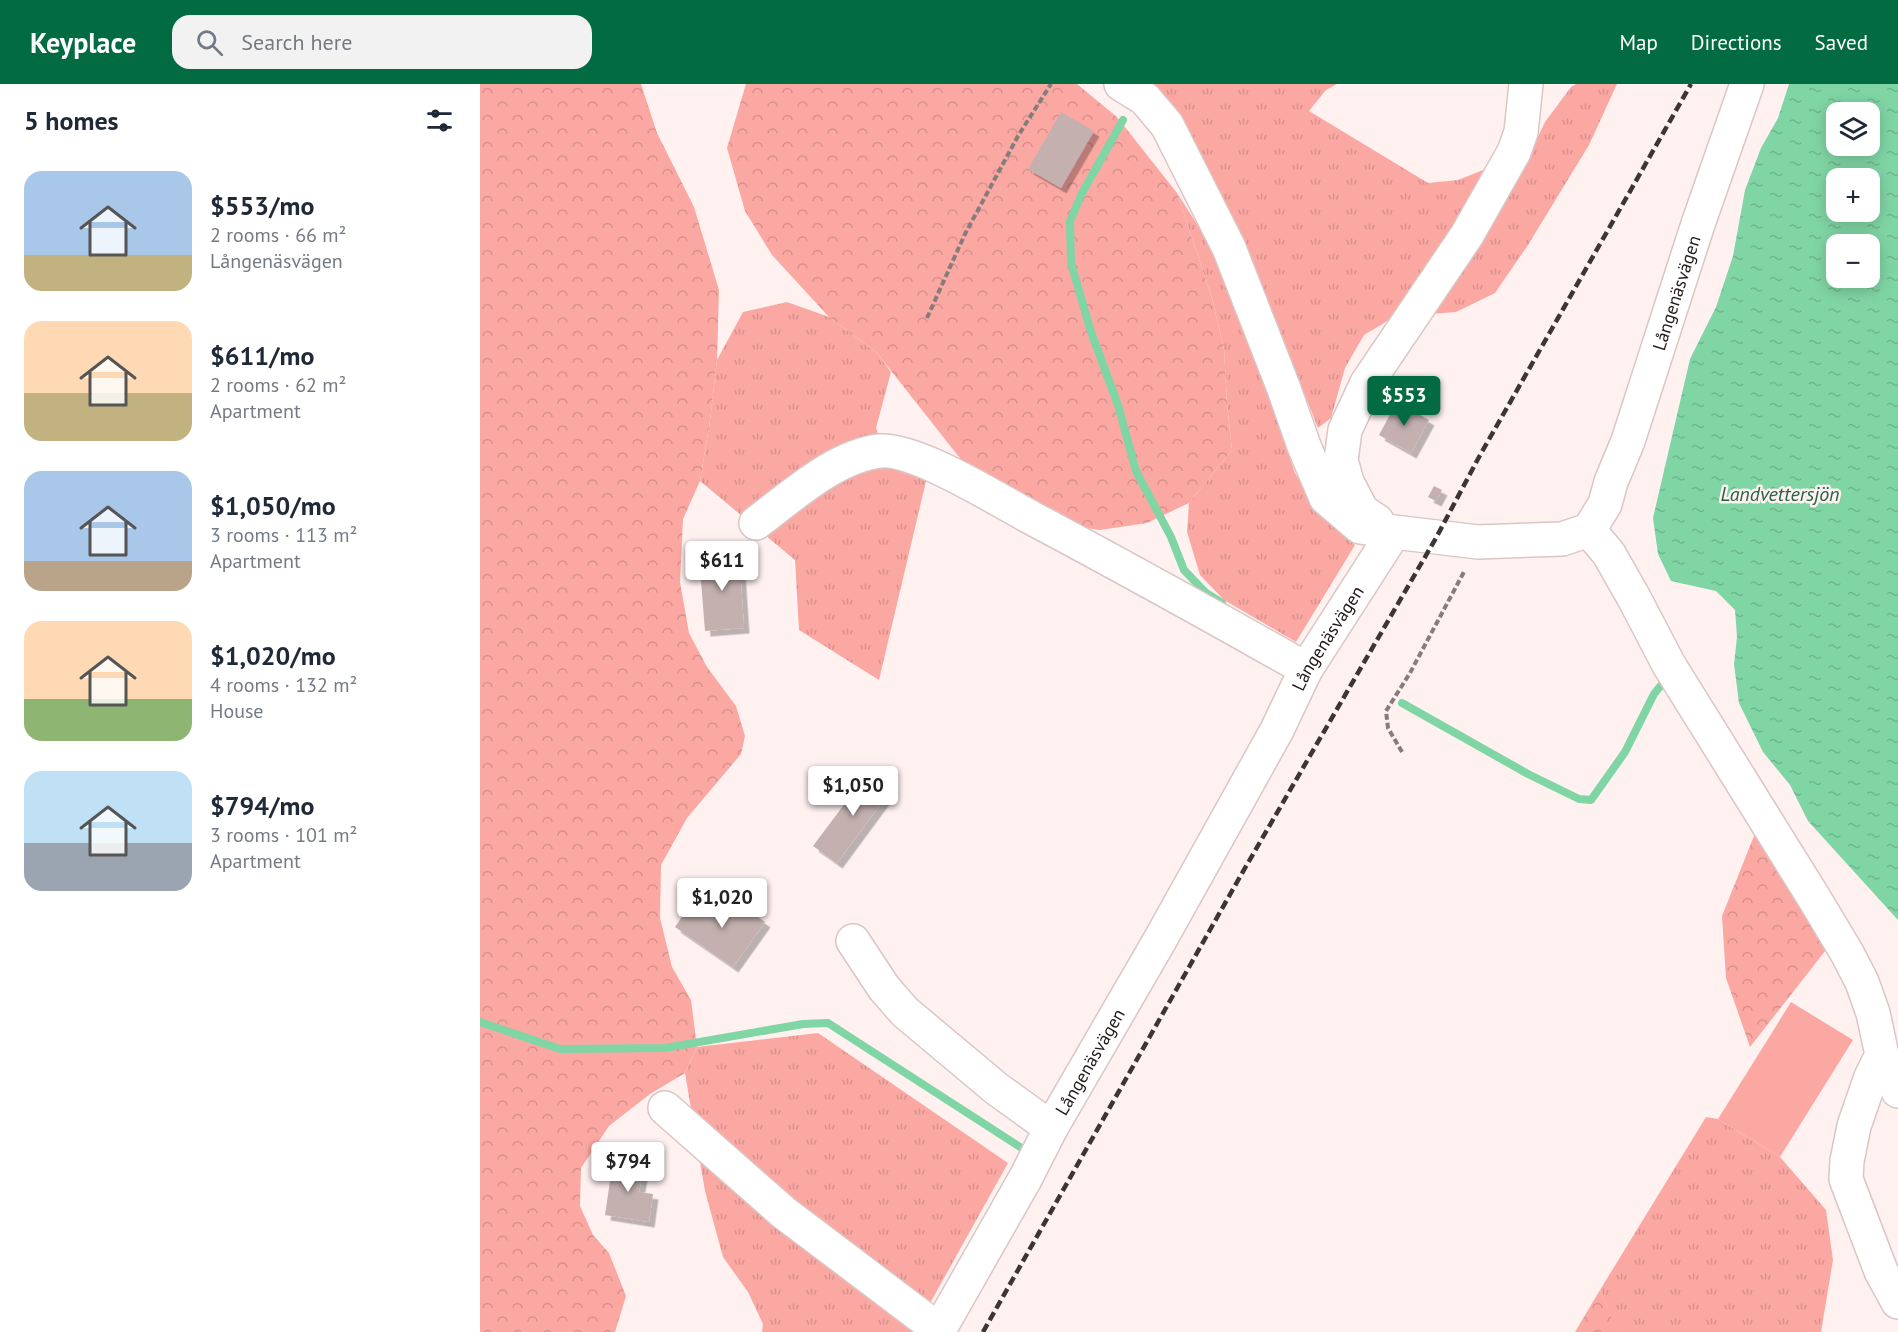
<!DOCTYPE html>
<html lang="en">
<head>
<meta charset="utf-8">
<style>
	body { margin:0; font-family:"PT Sans",sans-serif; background:#f2f2f3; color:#1f2937; height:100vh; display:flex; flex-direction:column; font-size:22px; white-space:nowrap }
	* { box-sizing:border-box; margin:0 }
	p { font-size:20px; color:#747a83 }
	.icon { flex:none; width:33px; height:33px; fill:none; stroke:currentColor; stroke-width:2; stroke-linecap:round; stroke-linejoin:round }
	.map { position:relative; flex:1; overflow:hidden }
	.panel { display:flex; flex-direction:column; background:#fff; width:480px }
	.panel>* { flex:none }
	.tools { position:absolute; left:1346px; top:18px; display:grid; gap:12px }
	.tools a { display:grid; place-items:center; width:54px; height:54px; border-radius:12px; background:#fff; box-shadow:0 3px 15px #0003; font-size:30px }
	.price { position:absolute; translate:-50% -51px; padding:0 14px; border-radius:6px; background:#fff; color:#222; font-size:20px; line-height:39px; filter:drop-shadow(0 2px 3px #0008) }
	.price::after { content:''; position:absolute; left:50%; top:36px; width:18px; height:14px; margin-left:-9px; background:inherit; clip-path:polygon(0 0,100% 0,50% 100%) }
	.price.on { background:#026b42; color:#fff }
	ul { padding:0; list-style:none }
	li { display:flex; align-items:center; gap:18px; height:150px; padding:0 24px }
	li span { display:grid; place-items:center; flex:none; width:168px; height:120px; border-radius:18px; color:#555 }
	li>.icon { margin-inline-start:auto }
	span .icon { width:72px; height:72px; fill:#fffc; stroke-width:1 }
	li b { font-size:26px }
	h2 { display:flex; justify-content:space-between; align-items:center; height:72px; padding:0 24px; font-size:26px }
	header { display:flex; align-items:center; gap:36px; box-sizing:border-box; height:84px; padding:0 30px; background:#026b42; color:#fff }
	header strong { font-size:28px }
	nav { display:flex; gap:33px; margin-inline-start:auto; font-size:21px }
	.search { width:420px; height:54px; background:#f2f2f3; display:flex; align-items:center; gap:15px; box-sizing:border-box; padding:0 21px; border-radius:18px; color:#747a83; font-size:22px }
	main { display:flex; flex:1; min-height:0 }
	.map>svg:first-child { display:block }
	.grass { fill:url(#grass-tufts) }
	.forest { fill:url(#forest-crowns) }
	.pitch { fill:#fba8a3 }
	.water { fill:url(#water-ripples); fill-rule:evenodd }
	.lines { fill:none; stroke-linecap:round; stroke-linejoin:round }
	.stream { stroke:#80d5a5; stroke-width:8 }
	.building { fill:#c4b1af; filter:url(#shadow) }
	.minor-casing { stroke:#dac6c4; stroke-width:36 }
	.path { stroke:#867c7b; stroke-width:4; stroke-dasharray:6 3; stroke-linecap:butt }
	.minor { stroke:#fff; stroke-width:33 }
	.rail { stroke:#3c3534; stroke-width:4.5; stroke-dasharray:9 4.5; stroke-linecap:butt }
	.labels { text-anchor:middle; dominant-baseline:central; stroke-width:5; stroke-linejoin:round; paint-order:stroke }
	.street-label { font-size:18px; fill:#211a19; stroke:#fef1f0 }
	.water-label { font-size:20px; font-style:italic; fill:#246343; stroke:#fef1f0 }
</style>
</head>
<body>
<header>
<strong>Keyplace</strong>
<div class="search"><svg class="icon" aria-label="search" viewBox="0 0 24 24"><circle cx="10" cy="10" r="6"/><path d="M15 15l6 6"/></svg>Search here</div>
<nav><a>Map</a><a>Directions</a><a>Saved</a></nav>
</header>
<main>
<section class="panel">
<h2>5 homes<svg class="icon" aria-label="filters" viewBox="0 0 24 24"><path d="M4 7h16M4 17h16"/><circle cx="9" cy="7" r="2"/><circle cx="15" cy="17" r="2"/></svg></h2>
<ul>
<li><span style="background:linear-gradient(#a9c7e8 70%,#c2b280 0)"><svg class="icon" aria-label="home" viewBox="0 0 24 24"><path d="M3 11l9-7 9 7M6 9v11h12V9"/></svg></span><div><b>$553/mo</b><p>2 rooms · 66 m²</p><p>Långenäsvägen</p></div></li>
<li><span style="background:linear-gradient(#ffd9b3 60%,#c2b280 0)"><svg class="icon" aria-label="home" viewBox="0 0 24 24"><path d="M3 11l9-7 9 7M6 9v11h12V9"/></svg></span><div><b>$611/mo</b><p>2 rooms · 62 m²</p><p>Apartment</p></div></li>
<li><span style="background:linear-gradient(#a9c7e8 75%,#b9a48a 0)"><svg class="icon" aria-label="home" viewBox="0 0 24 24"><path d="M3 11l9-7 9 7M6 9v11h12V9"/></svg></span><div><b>$1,050/mo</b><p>3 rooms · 113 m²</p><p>Apartment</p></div></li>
<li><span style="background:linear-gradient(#ffd9b3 65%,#8fb573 0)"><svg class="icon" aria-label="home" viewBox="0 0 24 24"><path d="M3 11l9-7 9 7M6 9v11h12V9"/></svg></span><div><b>$1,020/mo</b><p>4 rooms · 132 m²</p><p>House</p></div></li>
<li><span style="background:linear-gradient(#bfe0f5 60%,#9aa5b1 0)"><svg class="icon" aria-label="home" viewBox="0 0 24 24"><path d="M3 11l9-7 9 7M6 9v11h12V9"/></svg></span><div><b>$794/mo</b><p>3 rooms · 101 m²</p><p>Apartment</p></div></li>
</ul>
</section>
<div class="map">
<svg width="1418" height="1248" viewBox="0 0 1418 1248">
	<defs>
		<pattern id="grass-tufts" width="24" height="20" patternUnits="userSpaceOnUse" patternTransform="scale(1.5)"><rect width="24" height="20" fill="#fba8a3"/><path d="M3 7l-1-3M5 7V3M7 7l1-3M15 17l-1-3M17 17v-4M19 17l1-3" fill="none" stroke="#d7908c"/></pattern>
		<pattern id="forest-crowns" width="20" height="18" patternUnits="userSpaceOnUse" patternTransform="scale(1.5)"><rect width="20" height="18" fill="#fba8a3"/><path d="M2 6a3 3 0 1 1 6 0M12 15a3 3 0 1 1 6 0" fill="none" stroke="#d7908c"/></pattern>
		<pattern id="water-ripples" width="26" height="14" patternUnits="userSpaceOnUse" patternTransform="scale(1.5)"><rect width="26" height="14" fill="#80d5a5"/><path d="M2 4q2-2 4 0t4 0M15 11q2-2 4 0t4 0" fill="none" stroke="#6eb68d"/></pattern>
		<filter id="shadow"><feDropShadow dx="5.5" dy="5.5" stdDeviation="0" flood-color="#0004"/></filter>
	</defs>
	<rect width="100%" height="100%" fill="#fef1f0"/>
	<path class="grass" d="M673,0h184l-11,6 -17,21 119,72 30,-3 73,-29 14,-29 26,-35 5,-3h41l-28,61 -61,100 -33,48 -39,19 -62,5 -30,18 -19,33 -14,50 -13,10 -79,-199 -57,-110z
		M697,109l40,62 25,62 53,156 27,44 33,28 -59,97 -72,-42 -24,-25 -13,-43 2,-29 43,-53 -5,-46 -3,-55 -12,-51z
		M307,218l42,15 48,36 14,19 -15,56 13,36 38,13 -48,203 -80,-50 -4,-70 -95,-79 10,-60 7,-61 26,-48z
		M338,949l190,130 -94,169h-152l1,-8 -15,-32 -25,-35 -18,-66 -20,-118 12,-26z
		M1226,1033l12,2 62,38 46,53 7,50 -12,72h-204l-2,-3 -15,-39z"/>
	<path class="forest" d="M0,0h161l16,49 37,74 25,83 -2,70 -7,61 -10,60 -17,38 -3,63 9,51 18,34 29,39 9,30 -4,18 -54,64 -26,47 -1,53 12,49 19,33 6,47 -12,26 -35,21 -41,32 -28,42 -1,38 13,29 16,18 17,43 -11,36h-135z
		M266,0h331l40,33 60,76 35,105 12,51 3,55 5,46 -43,53 -42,20 -47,7 -36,-5 -90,-49 -97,-123 -48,-36 -57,-62 -27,-44 -18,-63z
		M1276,747l73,115 -79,101 -24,-69 -4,-62z
		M1120,1206l17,42h-42z"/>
	<path class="pitch" d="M1311,918l62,38 -73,117 -62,-38z"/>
	<path class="water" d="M1309,0h109v836l-90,-99 -18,-36 -27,-33 -24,-49 -5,-39 3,-27 -2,-27 -19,-19 -45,-10 -13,-27 -5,-36 37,-159 26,-52 17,-51 12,-66 16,-42 17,-30zM1356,28h33v34h-33zM1356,94h33v34h-33zM1356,160h33v34h-33z"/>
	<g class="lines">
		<path class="stream" d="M643,36l-41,73 -12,28 1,42 20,69 27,73 18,66 35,66 13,33 22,23 16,10
			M922,619l126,71 51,25 12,1 34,-48 29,-58 13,-16
			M0,938l80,27 105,-1 138,-24 25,-1 192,124"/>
	</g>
	<path class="building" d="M581,28l33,19 -33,57 -33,-19z
		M917,318l32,18 -18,33 -32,-18z
		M954,402l8,4 -6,11 -8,-4z
		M259,470l5,74 -39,3 -6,-75z
		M390,686l23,17 -56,76 -24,-17z
		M246,811l39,27 -32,45 -58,-40 17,-25 20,14z
		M133,1076l31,4 -5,28 14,2 -4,28 -44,-7z"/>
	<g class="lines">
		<g class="minor-casing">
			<g id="minor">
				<path d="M641,0l24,15 22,26 62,123 55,141 20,57 22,52 34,29 34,5"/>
				<path d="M897,437l-15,-10 -15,-29 -6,-22 4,-30 22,-47 100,-148 47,-83 7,-20 5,-48"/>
				<path d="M276,439c35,-26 79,-67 124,-72 36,-3 118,49 152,67 92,49 184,100 274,151"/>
				<path d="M1109,446l20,24 25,44 35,67 145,233 33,55 15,29 11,31 9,42 -11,22 -17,49 -7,35 -1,18 35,92 17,31"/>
				<path d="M373,857l31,47 21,24 92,77 54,39"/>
				<path d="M1402,971l16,36"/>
				<path d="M185,1024l118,104 156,118"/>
				<path id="s1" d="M458,1248l87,-153 26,-51 109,-188 117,-210 29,-61 88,-137 84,10 84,-3 27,-9 16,-26 6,-22 17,-41 70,-217 49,-140"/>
			</g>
		</g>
		<path class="path" d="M447,234l38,-84 53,-98 33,-52
			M922,668l-14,-24 -2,-17 24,-38 55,-103"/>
		<use href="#minor" class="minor"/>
		<path class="rail" d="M503,1248l258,-457 195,-337 43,-81 212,-373"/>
	</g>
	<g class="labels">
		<g class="street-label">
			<text stroke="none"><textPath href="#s1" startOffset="1372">Långenäsvägen</textPath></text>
			<text stroke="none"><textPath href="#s1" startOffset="796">Långenäsvägen</textPath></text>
			<text stroke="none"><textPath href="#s1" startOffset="310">Långenäsvägen</textPath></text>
		</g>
		<g class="water-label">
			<text x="1300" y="410">Landvettersjön</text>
		</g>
	</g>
</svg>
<div class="tools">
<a><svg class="icon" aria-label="layers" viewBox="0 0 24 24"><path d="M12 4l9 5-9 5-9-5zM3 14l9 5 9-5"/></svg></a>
<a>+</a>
<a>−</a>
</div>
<b class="price on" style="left:924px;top:343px">$553</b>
<b class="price" style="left:242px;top:508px">$611</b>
<b class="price" style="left:373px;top:733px">$1,050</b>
<b class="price" style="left:242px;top:845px">$1,020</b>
<b class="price" style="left:148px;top:1109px">$794</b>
</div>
</main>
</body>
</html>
